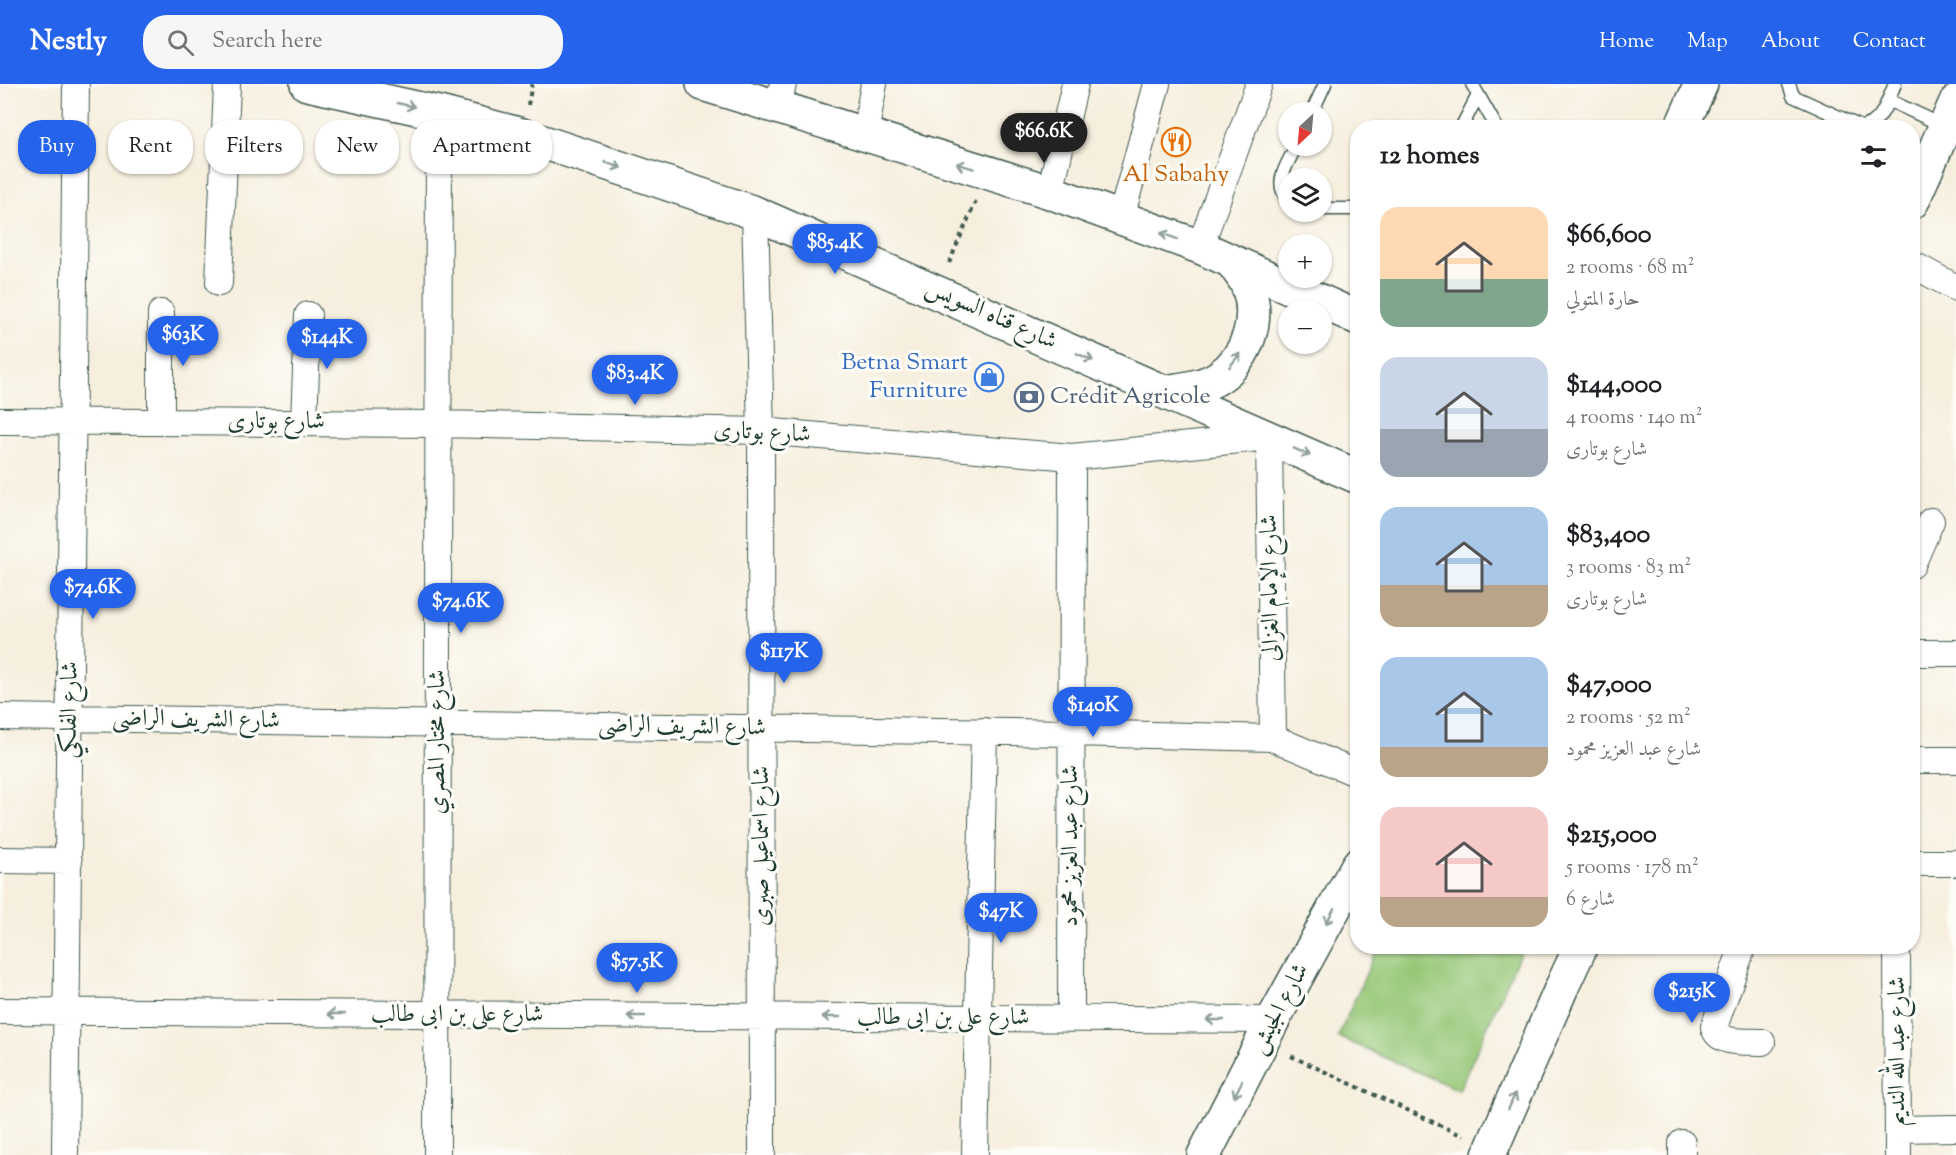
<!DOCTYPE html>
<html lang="en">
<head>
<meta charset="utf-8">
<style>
	body { margin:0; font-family:"Sorts Mill Goudy",Amiri,serif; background:#f6f6f6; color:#202124; height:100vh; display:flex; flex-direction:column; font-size:22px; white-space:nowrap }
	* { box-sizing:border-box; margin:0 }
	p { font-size:20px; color:#757577 }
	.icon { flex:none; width:33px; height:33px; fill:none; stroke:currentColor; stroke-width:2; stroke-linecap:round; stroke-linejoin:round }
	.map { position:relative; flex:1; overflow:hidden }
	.side { position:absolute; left:1350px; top:36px; width:570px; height:834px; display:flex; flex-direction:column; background:#fff; border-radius:24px; box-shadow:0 2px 4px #0004 }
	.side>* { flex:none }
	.top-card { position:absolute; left:18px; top:36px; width:570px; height:54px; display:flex; gap:12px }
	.needle { width:39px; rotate:206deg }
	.fabs { position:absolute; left:1278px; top:18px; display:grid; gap:12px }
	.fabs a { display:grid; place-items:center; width:54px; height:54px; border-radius:50%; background:#fff; box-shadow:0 2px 4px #0004; font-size:30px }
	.price { position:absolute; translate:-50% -51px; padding:0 14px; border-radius:21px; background:#2563eb; color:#fff; font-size:20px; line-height:39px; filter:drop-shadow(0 2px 3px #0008) }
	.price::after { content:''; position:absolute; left:50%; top:36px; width:18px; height:14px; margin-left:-9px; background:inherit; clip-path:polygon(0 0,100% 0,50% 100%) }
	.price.current { background:#222; color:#fff }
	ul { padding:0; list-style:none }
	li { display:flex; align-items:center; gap:18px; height:150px; padding:0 30px }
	li span { display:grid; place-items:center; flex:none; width:168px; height:120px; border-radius:18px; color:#555 }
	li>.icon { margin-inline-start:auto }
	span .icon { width:72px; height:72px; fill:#fffc; stroke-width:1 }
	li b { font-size:26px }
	h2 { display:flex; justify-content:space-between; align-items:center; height:72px; padding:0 30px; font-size:26px }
	.chip { padding:0 21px; border-radius:24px; background:#fff; box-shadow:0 2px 4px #0004; font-size:21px; line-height:54px }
	.chip.current { background:#2563eb; color:#fff }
	header { display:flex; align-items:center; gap:36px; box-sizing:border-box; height:84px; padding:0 30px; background:#2563eb; color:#fff }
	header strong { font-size:28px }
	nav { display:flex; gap:33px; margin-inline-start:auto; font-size:21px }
	.search { width:420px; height:54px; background:#f6f6f6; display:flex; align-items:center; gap:15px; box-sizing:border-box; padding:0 21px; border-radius:24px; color:#757577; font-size:22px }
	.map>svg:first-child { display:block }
	.green { fill:#96c777; stroke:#5a8256; stroke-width:1.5 }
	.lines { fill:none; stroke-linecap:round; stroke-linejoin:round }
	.lane-casing { stroke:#3f584e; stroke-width:15 }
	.street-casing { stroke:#3f584e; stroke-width:28 }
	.secondary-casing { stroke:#3f584e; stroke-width:36 }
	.primary-casing { stroke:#3f584e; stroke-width:36 }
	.path { stroke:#3f584e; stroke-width:4; stroke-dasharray:4.5 4.5; stroke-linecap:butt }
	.lane { stroke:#fff; stroke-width:12 }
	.street { stroke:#fff; stroke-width:26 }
	.secondary { stroke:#fff; stroke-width:33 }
	.primary { stroke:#fff; stroke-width:33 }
	.oneway { stroke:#8f9e9a }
	.labels { text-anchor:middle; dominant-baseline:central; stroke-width:6; stroke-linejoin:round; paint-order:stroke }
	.food-label { font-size:24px; fill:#c56008; stroke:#fdfcf7 }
	.street-label { font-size:24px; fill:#1f3d34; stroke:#fdfcf7 }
	.shop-label { font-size:24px; fill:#366cbe; stroke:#fdfcf7; text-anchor:end }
	.service-label { font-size:24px; fill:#4e5e75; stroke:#fdfcf7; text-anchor:start }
</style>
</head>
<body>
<header>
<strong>Nestly</strong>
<div class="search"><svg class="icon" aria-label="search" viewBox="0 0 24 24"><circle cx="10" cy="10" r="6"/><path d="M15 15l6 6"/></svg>Search here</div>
<nav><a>Home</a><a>Map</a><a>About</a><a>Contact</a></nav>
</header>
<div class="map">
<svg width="1956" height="1071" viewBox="0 0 1956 1071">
	<rect width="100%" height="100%" fill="#fdfcf7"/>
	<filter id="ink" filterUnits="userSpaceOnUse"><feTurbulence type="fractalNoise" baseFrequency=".0167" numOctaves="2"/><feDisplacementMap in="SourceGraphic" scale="12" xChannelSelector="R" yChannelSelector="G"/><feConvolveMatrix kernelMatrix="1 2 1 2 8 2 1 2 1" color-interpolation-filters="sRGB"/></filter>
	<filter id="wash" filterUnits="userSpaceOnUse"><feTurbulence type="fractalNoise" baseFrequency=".008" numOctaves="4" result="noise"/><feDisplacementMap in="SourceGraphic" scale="24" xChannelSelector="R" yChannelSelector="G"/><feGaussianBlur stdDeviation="1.35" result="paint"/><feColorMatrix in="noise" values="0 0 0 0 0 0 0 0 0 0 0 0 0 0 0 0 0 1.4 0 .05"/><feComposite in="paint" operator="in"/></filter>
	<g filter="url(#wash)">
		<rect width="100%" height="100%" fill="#f6efde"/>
		<path class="green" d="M1378,863h145l-64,143 -121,-53z"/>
	</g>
	<g filter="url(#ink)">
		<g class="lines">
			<g class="lane-casing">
				<path id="lane" d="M1472,0l25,44
					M1789,0l4,12 68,31c21,-2 26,-26 34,-43
					M1888,16l56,26
					M1312,28l13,-28
					M1461,44l17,-33
					M1288,117c-15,-20 -1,-35 8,-55
					M1322,125h36"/>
			</g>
			<g class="street-casing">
				<path id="street" d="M778,23l5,-23
					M865,50l9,-50
					M1050,108l25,-108
					M755,129l6,218 1,724
					M1121,134l36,-134
					M1200,163l59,-163
					M1912,180l44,24
					M219,199l8,-199
					M161,229v109
					M0,337l439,3 322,7 311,26 197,-20 4,301
					M304,339l4,-108
					M1912,481l19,-44
					M1912,569h44
					M0,633l1072,16 201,5 85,36
					M1912,676h44
					M0,776l69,1
					M1912,779h44
					M1743,862l-29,81c4,18 32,14 48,15
					M1897,862l1,209
					M0,927l1273,9
					M1071,935l1,-562
					M1898,1045l58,-1
					M65,1071l11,-1071
					M437,1071l2,-1042
					M975,1071l9,-424
					M1682,1071v-12"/>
			</g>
			<g class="secondary-casing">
				<path id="secondary" d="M307,0l132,29 83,22 233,78 603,264
					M703,0l347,108 150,55 158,71
					M1166,308c17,-3 38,-5 53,-15 29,-20 41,-58 29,-90 -3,-9 -10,-16 -15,-24"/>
			</g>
			<g class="primary-casing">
				<path id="primary" d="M1681,44l20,-44
					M1912,118l44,-100
					M1204,1071l69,-135 85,-155
					M1489,1071l72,-166 20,-43"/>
			</g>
			<path class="path" d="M528,21l4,-21
				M949,179l27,-62
				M1291,972l172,80"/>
			<use href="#lane" class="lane"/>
			<use href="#street" class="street"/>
			<use href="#secondary" class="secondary"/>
			<use href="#primary" class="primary"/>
		</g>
		<defs><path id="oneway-shaft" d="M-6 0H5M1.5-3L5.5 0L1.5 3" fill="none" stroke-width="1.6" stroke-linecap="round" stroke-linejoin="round" transform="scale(1.5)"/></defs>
		<g class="oneway">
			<use href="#oneway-shaft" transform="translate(406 21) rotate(13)"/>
			<use href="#oneway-shaft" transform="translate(613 81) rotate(19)"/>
			<use href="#oneway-shaft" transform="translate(965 82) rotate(-163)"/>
			<use href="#oneway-shaft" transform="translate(1169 152) rotate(-160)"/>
			<use href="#oneway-shaft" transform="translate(1085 273) rotate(24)"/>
			<use href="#oneway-shaft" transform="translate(1235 276) rotate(-51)"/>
			<use href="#oneway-shaft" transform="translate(1302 368) rotate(24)"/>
			<use href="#oneway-shaft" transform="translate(1330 832) rotate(118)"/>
			<use href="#oneway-shaft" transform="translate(336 930) rotate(-180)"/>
			<use href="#oneway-shaft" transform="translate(636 932) rotate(-180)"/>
			<use href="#oneway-shaft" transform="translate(831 933) rotate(-180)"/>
			<use href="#oneway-shaft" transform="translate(1215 936) rotate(-180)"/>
			<use href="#oneway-shaft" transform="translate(1238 1005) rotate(117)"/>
			<use href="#oneway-shaft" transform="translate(1512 1017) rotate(-67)"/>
		</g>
	</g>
	<defs>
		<g id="restaurant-ring" transform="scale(1.5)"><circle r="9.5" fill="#fdfcf7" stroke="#e8710a" stroke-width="1.5"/><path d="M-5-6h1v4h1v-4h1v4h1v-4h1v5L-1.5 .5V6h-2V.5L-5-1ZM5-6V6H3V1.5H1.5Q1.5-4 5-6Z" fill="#e8710a"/></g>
		<g id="shop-ring" transform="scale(1.5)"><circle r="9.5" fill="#fdfcf7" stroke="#3f7fe0" stroke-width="1.5"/><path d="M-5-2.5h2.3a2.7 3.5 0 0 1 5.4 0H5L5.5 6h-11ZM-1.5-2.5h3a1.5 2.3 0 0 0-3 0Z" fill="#3f7fe0"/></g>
		<g id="bank-ring" transform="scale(1.5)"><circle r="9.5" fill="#fdfcf7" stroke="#5c6f8a" stroke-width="1.5"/><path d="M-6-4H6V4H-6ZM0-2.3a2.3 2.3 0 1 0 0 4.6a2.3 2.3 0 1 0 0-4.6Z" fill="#5c6f8a"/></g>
	</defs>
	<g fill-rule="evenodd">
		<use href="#restaurant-ring" x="1176" y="58"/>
		<use href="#shop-ring" x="989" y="293"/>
		<use href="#bank-ring" x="1029" y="313"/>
	</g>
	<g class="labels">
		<g class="food-label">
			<text x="1176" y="91">Al Sabahy</text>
		</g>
		<g class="street-label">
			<text transform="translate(991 231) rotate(24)">شارع قناه السويس</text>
			<text x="276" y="338">شارع بوتارى</text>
			<text transform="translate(762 349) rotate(3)">شارع بوتارى</text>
			<text transform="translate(1271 504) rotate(-91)">شارع الإمام الغزالى</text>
			<text transform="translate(70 626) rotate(-89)">شارع الفلكي</text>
			<text transform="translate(196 636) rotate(1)">شارع الشريف الراضى</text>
			<text transform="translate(682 643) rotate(1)">شارع الشريف الراضى</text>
			<text transform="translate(438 658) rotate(-90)">شارع مختار المصري</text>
			<text transform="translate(762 762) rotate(-90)">شارع اسماعيل صبرى</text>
			<text transform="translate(1071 762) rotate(-90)">شارع عبد العزيز محمود</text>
			<text transform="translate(1280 925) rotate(-62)">شارع الجيش</text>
			<text x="457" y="931">شارع على بن ابى طالب</text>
			<text x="943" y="934">شارع على بن ابى طالب</text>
			<text transform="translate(1898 967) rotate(-90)">شارع عبد الله النديم</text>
		</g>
		<g class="shop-label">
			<text x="968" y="279">Betna Smart<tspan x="968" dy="28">Furniture</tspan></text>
		</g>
		<g class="service-label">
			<text x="1050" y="313">Crédit Agricole</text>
		</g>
	</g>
</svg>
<div class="fabs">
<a><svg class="needle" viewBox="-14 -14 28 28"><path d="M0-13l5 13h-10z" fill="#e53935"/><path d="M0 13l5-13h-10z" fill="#757577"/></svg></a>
<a><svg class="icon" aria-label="layers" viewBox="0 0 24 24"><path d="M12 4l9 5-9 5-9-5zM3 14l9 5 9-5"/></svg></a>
<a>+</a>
<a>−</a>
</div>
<b class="price current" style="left:1044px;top:80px">$66.6K</b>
<b class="price" style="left:835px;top:191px">$85.4K</b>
<b class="price" style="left:183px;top:283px">$63K</b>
<b class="price" style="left:327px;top:286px">$144K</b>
<b class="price" style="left:635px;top:322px">$83.4K</b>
<b class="price" style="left:93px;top:536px">$74.6K</b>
<b class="price" style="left:461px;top:550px">$74.6K</b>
<b class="price" style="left:784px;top:600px">$117K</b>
<b class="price" style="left:1093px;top:654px">$140K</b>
<b class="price" style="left:1001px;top:860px">$47K</b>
<b class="price" style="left:637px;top:910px">$57.5K</b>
<b class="price" style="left:1692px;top:940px">$215K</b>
<div class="top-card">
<a class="chip current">Buy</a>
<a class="chip">Rent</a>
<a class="chip">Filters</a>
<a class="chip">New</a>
<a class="chip">Apartment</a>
</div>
<section class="side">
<h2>12 homes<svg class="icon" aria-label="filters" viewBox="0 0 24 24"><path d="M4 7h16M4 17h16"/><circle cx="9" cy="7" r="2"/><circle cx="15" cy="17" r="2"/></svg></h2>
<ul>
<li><span style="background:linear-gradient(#ffd9b3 60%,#7fa58c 0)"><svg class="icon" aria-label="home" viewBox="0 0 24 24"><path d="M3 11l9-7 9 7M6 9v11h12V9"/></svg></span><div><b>$66,600</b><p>2 rooms · 68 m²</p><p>حارة المتولي</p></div></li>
<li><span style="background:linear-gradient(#c9d6e8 60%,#9aa5b1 0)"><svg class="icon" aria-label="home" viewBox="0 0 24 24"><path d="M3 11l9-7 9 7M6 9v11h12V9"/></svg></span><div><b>$144,000</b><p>4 rooms · 140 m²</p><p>شارع بوتارى</p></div></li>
<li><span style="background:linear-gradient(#a9c7e8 65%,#b9a48a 0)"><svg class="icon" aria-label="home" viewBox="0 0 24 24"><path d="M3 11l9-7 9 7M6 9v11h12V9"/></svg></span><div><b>$83,400</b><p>3 rooms · 83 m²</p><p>شارع بوتارى</p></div></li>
<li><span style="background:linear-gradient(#a9c7e8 75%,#b9a48a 0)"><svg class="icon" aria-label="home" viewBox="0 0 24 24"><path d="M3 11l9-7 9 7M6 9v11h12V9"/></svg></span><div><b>$47,000</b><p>2 rooms · 52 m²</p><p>شارع عبد العزيز محمود</p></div></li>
<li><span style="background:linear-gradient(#f6c9c9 75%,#b9a48a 0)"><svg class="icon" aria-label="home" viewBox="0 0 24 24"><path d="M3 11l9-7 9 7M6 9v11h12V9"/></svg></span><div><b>$215,000</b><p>5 rooms · 178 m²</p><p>شارع 6</p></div></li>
</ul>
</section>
</div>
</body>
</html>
